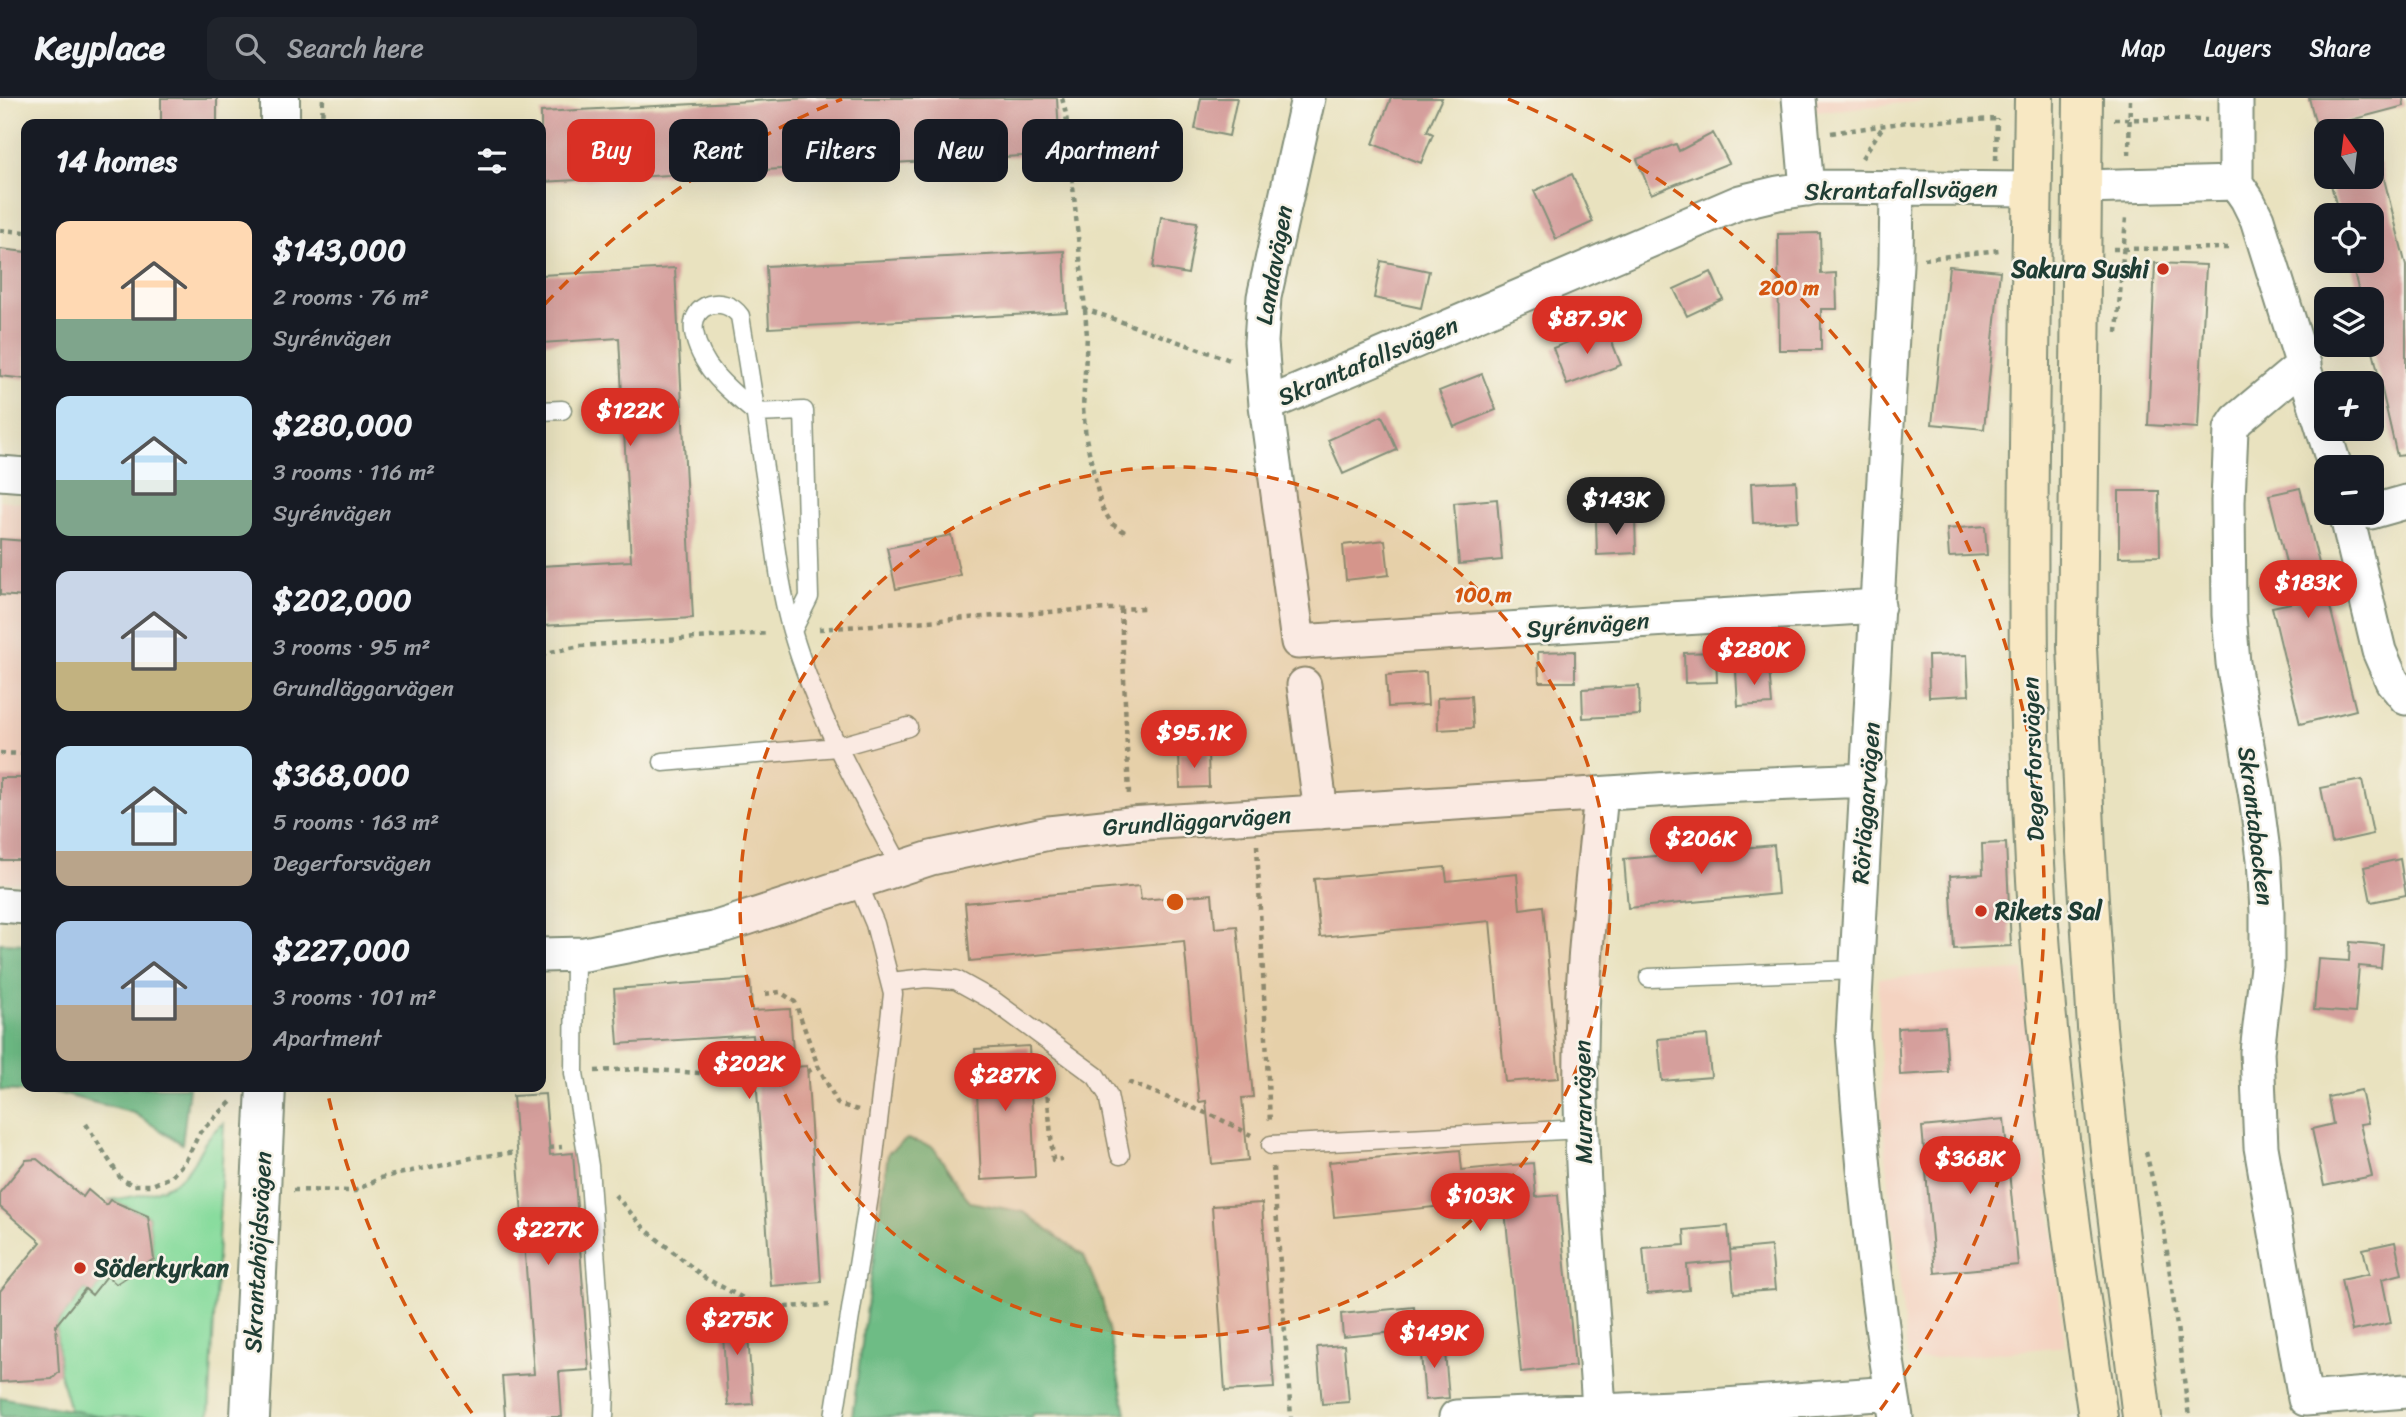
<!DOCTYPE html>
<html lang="en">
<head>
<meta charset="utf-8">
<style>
	body { margin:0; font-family:Sriracha,sans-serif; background:#20242c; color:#f1f3f6; height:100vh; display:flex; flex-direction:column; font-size:26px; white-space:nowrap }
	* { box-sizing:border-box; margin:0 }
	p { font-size:23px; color:#9ea1a6 }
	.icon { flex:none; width:38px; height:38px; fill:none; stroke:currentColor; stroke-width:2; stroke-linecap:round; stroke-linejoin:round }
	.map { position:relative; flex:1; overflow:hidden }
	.details { position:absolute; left:21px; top:21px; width:525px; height:973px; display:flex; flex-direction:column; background:#171b24; border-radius:14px; box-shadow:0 7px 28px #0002 }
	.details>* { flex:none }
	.guide { position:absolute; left:567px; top:21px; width:665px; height:63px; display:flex; gap:14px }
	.needle { width:46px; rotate:346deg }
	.controls { position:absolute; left:2314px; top:21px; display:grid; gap:14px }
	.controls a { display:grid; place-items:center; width:70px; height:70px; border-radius:14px; background:#171b24; box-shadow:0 7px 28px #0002; font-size:35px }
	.price { position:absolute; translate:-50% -60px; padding:0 16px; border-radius:24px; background:#d93025; color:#fff; font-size:23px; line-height:46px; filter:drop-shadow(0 2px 4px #0008) }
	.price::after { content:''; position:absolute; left:50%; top:42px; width:21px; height:16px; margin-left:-10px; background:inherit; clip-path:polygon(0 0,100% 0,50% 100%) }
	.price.active { background:#222; color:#fff }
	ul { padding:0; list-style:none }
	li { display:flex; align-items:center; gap:21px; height:175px; padding:0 35px }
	li span { display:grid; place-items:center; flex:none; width:196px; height:140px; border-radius:14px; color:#555 }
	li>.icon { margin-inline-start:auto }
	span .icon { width:84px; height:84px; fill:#fffc; stroke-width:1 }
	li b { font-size:30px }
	h2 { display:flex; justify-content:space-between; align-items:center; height:84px; padding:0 35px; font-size:30px }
	.chip { padding:0 24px; border-radius:14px; background:#171b24; box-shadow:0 7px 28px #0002; font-size:24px; line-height:63px }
	.chip.active { background:#d93025; color:#fff }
	header { display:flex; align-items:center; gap:42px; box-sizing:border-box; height:98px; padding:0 35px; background:#171b24; border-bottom:2px solid #363941 }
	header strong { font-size:33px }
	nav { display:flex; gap:38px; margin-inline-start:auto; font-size:24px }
	.search { width:490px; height:63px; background:#20242c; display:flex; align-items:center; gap:18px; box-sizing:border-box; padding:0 24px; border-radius:14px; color:#9ea1a6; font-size:26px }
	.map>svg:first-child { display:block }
	.built { fill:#f4d3c1 }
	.green { fill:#89dc9e; stroke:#548c69; stroke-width:2 }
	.forest { fill:#6ebc85; stroke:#467c5c; stroke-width:2 }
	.building { fill:#d59f9c }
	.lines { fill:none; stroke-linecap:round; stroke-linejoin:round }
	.service-casing { stroke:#84907a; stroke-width:21 }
	.minor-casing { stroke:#84907a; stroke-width:37 }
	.tertiary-casing { stroke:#84907a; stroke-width:42 }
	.secondary-casing { stroke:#84907a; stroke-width:42 }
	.path { stroke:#84907a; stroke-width:4.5; stroke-dasharray:5 5; stroke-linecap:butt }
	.service { stroke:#fff; stroke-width:18 }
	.minor { stroke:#fff; stroke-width:33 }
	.tertiary { stroke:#fff; stroke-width:38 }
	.secondary { stroke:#f8e8c3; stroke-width:38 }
	.ring { fill:none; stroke:#d45610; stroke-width:3.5; stroke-dasharray:12 9 }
	.poi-dot { fill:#c8321e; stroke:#f7f3e8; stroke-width:2.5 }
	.labels { text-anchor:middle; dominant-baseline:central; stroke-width:5; stroke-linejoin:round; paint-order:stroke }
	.street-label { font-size:24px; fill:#1f3d34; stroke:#f7f3e8 }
	.poi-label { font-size:24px; font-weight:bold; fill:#1f3d34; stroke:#f7f3e8; text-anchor:start }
	.centre { fill:#d45610; stroke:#f7f3e8; stroke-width:3.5 }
	.ring-label { font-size:21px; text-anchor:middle; font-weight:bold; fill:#d45610; stroke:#f7f3e8; stroke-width:5; stroke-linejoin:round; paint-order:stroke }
</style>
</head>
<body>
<header>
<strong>Keyplace</strong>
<div class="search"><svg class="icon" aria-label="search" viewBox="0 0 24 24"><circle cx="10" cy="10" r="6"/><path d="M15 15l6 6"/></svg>Search here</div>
<nav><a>Map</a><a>Layers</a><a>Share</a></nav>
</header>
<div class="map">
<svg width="2406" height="1319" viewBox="0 0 2406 1319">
	<rect width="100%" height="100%" fill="#f7f3e8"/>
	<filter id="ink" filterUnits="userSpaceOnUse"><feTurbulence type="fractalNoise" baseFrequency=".0143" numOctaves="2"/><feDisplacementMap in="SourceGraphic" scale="14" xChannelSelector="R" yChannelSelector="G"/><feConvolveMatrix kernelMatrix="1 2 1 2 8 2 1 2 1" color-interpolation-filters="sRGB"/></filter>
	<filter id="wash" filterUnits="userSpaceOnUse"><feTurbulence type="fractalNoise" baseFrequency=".00686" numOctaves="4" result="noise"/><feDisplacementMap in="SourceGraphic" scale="28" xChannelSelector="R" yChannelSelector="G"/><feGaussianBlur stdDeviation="1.57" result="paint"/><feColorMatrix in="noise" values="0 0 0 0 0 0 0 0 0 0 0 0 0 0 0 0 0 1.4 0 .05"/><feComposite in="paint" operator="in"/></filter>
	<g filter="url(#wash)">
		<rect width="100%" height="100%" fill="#e9e2bf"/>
		<path class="built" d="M1812,0h138l-134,14z
			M0,402l26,3v379h-26z
			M2023,872l42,376 -157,15 -26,-244 -4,-139z"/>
		<path class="green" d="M224,1025l-15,294h-103l-36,-7 -11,-38 -3,-47 29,-36 7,6 15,-19 10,7 37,-24 -6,-43 -38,-16c26,-4 59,-7 77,-29 16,-20 14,-31 37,-48z"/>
		<path class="forest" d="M0,845l26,1v143h163l-7,57 -48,-31 -76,-20 -58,-3z
			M907,1041l26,8 37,55 54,10 60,44 18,44 24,113 -93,1 -1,3h-180l36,-264z
			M0,1299l106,20h-106z"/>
		<g id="blocks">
			<path class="building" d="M161,0h56v26h-56z
				M810,0h247l3,56 -519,28v-70z
				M1201,0h36l-8,38 -34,-7z
				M1391,0h51l-15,33 6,3 -12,29 -48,-19z
				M2309,0h94l1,8 -87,23z
				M1713,35l16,30 -78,31 -14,-35 39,-15 3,7z
				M2380,65l26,103v189l-9,1 -26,-114v-43h-10l-9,-33 19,-5v-46h-32l-10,-38h42v-13z
				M1572,76l21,48 -37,17 -22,-48z
				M1161,119l36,5 -9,52 -35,-6z
				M1820,135l1,41 15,-1 1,36h-16v41h-42l-1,-116z
				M0,151l26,3v127l-26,-3z
				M1064,153l3,61 -298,16 -3,-62z
				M1381,163l48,10 -8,37 -47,-10z
				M2155,165l51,2 -8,163 -50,-3z
				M1949,168l51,5 -16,158 -52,-5z
				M675,170l18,350 -152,8v-60l90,-5 -12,-223 -78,5v-68z
				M1711,174l12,27 -36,17 -13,-27z
				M1606,229l15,38 -54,20 -14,-37z
				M1482,276l14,36 -42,17 -15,-36z
				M1382,318l15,34 -54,24 -15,-34z
				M1796,383l2,40 -45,2 -2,-40z
				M2300,390l56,222 -56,14 -28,-117 24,-5 -27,-107z
				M2119,393h40l1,65 -41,1z
				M1497,401l5,61 -43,4 -5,-61z
				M1635,421l1,34 -39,2 -1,-35z
				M1985,428l2,29 -38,2 -2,-28z
				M951,437l9,40 -64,14 -9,-41z
				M0,441l26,2v56l-26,-2z
				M1385,442l4,35 -43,5 -3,-35z
				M1575,553v31h-36l-1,-30z
				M1716,554l1,30 -32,1 -1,-30z
				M1967,557l2,40 -40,2 -1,-41z
				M1769,570l3,36 -34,2 -2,-35z
				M1426,574l2,33 -40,2 -2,-32z
				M1639,588l1,29 -57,3 -1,-29z
				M1471,598l2,32 -35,2 -1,-32z
				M1208,654l1,35 -29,1 -1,-35z
				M0,680h26v82h-26z
				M2362,682l11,54 -41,9 -11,-55z
				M2006,745l5,103 -57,3 -4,-73 33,-2 -1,-30z
				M1774,747l4,49 -150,14 -4,-49z
				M2400,761l6,36 -35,7 -7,-35z
				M1445,769l2,14 70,-7 3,35 23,-3 16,172 -54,4 -15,-161 -170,16 -6,-58z
				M1139,788l2,14 71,-6 3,34 22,-2 16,171 -11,1 6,62 -36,4 -6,-63 -7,1 -15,-161 -214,20 -5,-58z
				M2350,844l33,3 -2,23 -22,-2 -4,47 -41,-3 4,-51 31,2z
				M750,881l2,32 38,-2 4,58 13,-1 14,216 -50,4 -18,-251 -135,9 -4,-55z
				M1945,928l3,46 -48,3 -2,-47z
				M1707,937l4,42 -49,4 -4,-42z
				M1029,948l6,131 -54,3 -6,-131z
				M2361,992l7,33 -8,1 12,52 -48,10 -12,-57 21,-5 -5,-27z
				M545,996l5,61 23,-2 16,217 -30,2 3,45h-57l-3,-41 32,-2 -21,-278z
				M2004,1021l14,146 -83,8 -13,-146z
				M1460,1052l2,20 71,-7 3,34 22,-2 17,171 -54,6 -17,-172 -170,17 -5,-55z
				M37,1061l46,38 5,-7 18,15 4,-5 38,16 6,43 -38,25 -9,-8 -15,19 -7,-6 -29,36 3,47 -7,7 -52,3v-91l41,-49 -41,-35v-15l26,-32z
				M1262,1105l12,185 -49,3 -13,-185z
				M1728,1128l3,35 -44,4 2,25 -42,4 -4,-46 42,-3 -1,-15z
				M2395,1144l7,32 -20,5 9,44 -39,8 -11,-51 28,-6 -6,-25z
				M1771,1148l4,44 -41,3 -4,-43z
				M1414,1209l2,23 -73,7 -2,-23z
				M746,1210l7,96 -25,2 -7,-97z
				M1444,1243l5,57 -24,2 -5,-57z
				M1344,1247l5,57 -27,2 -5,-57z"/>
		</g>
	</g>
	<g filter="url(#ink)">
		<use href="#blocks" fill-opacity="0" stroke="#84907a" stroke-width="2"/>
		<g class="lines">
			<g class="service-casing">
				<path id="service" d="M541,313l21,-1
					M792,533l17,-34 -5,-186 -48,2c-26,-22 -56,-45 -62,-81 -4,-29 30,-38 46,-16 10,59 19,119 28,179 7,46 11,92 24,136 25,85 68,161 109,237
					M663,664l174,-15 71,-20
					M575,856l-1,119 15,93 16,223 -1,28
					M1649,880l207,-8
					M890,884l36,-4 30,2 38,21 102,75 12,19 12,60
					M1271,1047l311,-16
					M834,1319l36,-227 23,-196 -18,-70 -17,-40"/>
			</g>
			<g class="minor-casing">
				<path id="minor" d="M1308,0l-44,199 -3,45 5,63 32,237 580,-36
					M1799,0l8,91
					M2236,0v85
					M2236,85l11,16 10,20 78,248
					M2082,89l154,-4
					M2304,266l-67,56 -6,9 -3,72 1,114 4,48 23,134 8,62 3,53v55l-10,85 4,95 44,252 101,-8
					M1266,307l474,-203 38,-9 41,-6 213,2
					M0,375l26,2
					M2371,414l35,-10
					M2346,415l33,138 13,30 14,17
					M1304,587l17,127
					M0,807l26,2
					M541,857l44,-1 128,-25 218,-71 118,-25 81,-9 587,-38 151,-6
					M1599,1312c-7,-120 -20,-241 -18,-361 1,-85 12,-171 20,-255
					M1456,1319l240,-10 196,-14
					M1896,1319c-22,-127 -34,-255 -43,-383l43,-770 1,-76"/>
			</g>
			<g class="tertiary-casing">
				<path id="tertiary" d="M280,26v-26
					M250,1319l16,-330"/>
			</g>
			<g class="secondary-casing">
				<path id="secondary" d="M2034,0c-3,224 -9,448 -3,671 6,218 35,433 67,648
					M2083,0l-6,548 9,206 11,175 18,170 27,220"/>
			</g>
			<path class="path" d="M1062,0l4,16 19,195 148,52
				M2114,21l93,1
				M322,26l1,-26
				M1831,35l76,-11 93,-3
				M2129,57l1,-57
				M1862,60l22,-33
				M1996,62l1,-41
				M0,132l26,2
				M2113,151l120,-1
				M1924,161l75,-9
				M1085,211l2,27 -4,72 3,30 15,68 11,18 16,10
				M2117,235l9,-116
				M1121,511l8,186
				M819,531l258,-19 70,-2
				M541,556l39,-8 189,-13
				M0,655l26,1
				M1257,747l13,278
				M765,896l15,-2 15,10 23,64 20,38 20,6
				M1045,968l8,94 9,-1
				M595,973l44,-2 118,8
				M807,974l11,-6
				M1128,984l88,35 35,18
				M86,1026l35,55 12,6h19l19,-8 15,-17 14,-28 32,-31
				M549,1050l13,-1
				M2146,1054l18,77 25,188
				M1273,1069l18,250
				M293,1092l62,1 25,-13 96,-21 42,-5
				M615,1097l30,34 60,49 57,30 67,-3"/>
			<use href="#service" class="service"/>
			<use href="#minor" class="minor"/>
			<use href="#tertiary" class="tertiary"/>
			<use href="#secondary" class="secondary"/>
		</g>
	</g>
	<circle cx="1175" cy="804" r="435" fill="#d45610" fill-opacity=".12"/>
	<g class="ring">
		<circle cx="1175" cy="804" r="435"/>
		<path d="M472 1315A869 869 0 0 1 327 992M545 206A869 869 0 0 1 842 1M1508 1A869 869 0 0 1 1878 1315"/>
	</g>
	<g class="poi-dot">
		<circle cx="2163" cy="171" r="7"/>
		<circle cx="1981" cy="813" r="7"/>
		<circle cx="80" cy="1170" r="7"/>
	</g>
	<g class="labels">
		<g class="street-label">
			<text transform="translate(1901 92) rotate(-1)">Skrantafallsvägen</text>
			<text transform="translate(1274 167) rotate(-80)">Landavägen</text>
			<text transform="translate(1368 263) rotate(-23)">Skrantafallsvägen</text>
			<text transform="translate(1588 527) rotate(-4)">Syrénvägen</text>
			<text transform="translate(2033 661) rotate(-92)">Degerforsvägen</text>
			<text transform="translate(1866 705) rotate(-86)">Rörläggarvägen</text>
			<text transform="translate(1197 723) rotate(-4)">Grundläggarvägen</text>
			<text transform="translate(2256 728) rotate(83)">Skrantabacken</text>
			<text transform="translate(1583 1004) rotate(-91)">Murarvägen</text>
			<text transform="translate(258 1154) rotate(-87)">Skrantahöjdsvägen</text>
		</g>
		<g class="poi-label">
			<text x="2149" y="171" text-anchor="end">Sakura Sushi</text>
			<text x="1995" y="813">Rikets Sal</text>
			<text x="94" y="1170">Söderkyrkan</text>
		</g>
	</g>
	<circle cx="1175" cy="804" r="10" class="centre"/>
	<g class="ring-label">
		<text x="1789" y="197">200 m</text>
		<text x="1483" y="504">100 m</text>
	</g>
</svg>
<div class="controls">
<a><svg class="needle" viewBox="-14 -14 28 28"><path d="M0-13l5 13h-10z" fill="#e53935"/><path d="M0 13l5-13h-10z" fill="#9ea1a6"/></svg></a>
<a><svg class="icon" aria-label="locate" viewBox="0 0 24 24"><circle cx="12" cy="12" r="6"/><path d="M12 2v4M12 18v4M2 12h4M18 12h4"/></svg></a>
<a><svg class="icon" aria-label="layers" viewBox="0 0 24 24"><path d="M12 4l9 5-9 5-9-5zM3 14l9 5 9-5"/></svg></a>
<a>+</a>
<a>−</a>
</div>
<b class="price" style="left:1587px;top:258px">$87.9K</b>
<b class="price" style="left:630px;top:350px">$122K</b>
<b class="price active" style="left:1616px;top:439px">$143K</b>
<b class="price" style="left:2308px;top:522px">$183K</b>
<b class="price" style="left:1754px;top:589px">$280K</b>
<b class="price" style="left:1194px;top:672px">$95.1K</b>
<b class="price" style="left:1701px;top:778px">$206K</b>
<b class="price" style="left:749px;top:1003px">$202K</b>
<b class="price" style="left:1005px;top:1015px">$287K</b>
<b class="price" style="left:1970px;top:1098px">$368K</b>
<b class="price" style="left:1480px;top:1135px">$103K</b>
<b class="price" style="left:548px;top:1169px">$227K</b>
<b class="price" style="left:737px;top:1259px">$275K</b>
<b class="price" style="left:1434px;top:1272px">$149K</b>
<div class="guide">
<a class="chip active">Buy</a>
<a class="chip">Rent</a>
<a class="chip">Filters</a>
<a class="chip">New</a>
<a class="chip">Apartment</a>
</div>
<section class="details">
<h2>14 homes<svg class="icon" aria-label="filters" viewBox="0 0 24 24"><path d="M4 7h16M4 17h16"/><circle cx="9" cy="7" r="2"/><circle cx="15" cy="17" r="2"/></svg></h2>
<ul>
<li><span style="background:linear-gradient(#ffd9b3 70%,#7fa58c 0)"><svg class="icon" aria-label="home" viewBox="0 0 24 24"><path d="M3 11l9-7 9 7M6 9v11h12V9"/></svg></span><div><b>$143,000</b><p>2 rooms · 76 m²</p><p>Syrénvägen</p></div></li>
<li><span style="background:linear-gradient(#bfe0f5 60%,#7fa58c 0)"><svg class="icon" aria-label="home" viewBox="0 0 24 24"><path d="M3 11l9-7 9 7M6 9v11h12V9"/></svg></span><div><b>$280,000</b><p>3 rooms · 116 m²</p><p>Syrénvägen</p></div></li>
<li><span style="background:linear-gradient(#c9d6e8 65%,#c2b280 0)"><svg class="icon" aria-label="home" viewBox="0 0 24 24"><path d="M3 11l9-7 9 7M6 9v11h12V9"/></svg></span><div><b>$202,000</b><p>3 rooms · 95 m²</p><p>Grundläggarvägen</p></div></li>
<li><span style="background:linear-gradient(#bfe0f5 75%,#b9a48a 0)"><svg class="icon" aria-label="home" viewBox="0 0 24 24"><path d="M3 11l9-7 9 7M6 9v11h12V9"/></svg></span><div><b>$368,000</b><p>5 rooms · 163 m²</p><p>Degerforsvägen</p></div></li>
<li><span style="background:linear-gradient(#a9c7e8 60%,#b9a48a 0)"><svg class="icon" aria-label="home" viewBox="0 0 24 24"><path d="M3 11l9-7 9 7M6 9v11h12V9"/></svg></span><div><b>$227,000</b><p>3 rooms · 101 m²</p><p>Apartment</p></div></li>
</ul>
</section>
</div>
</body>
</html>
